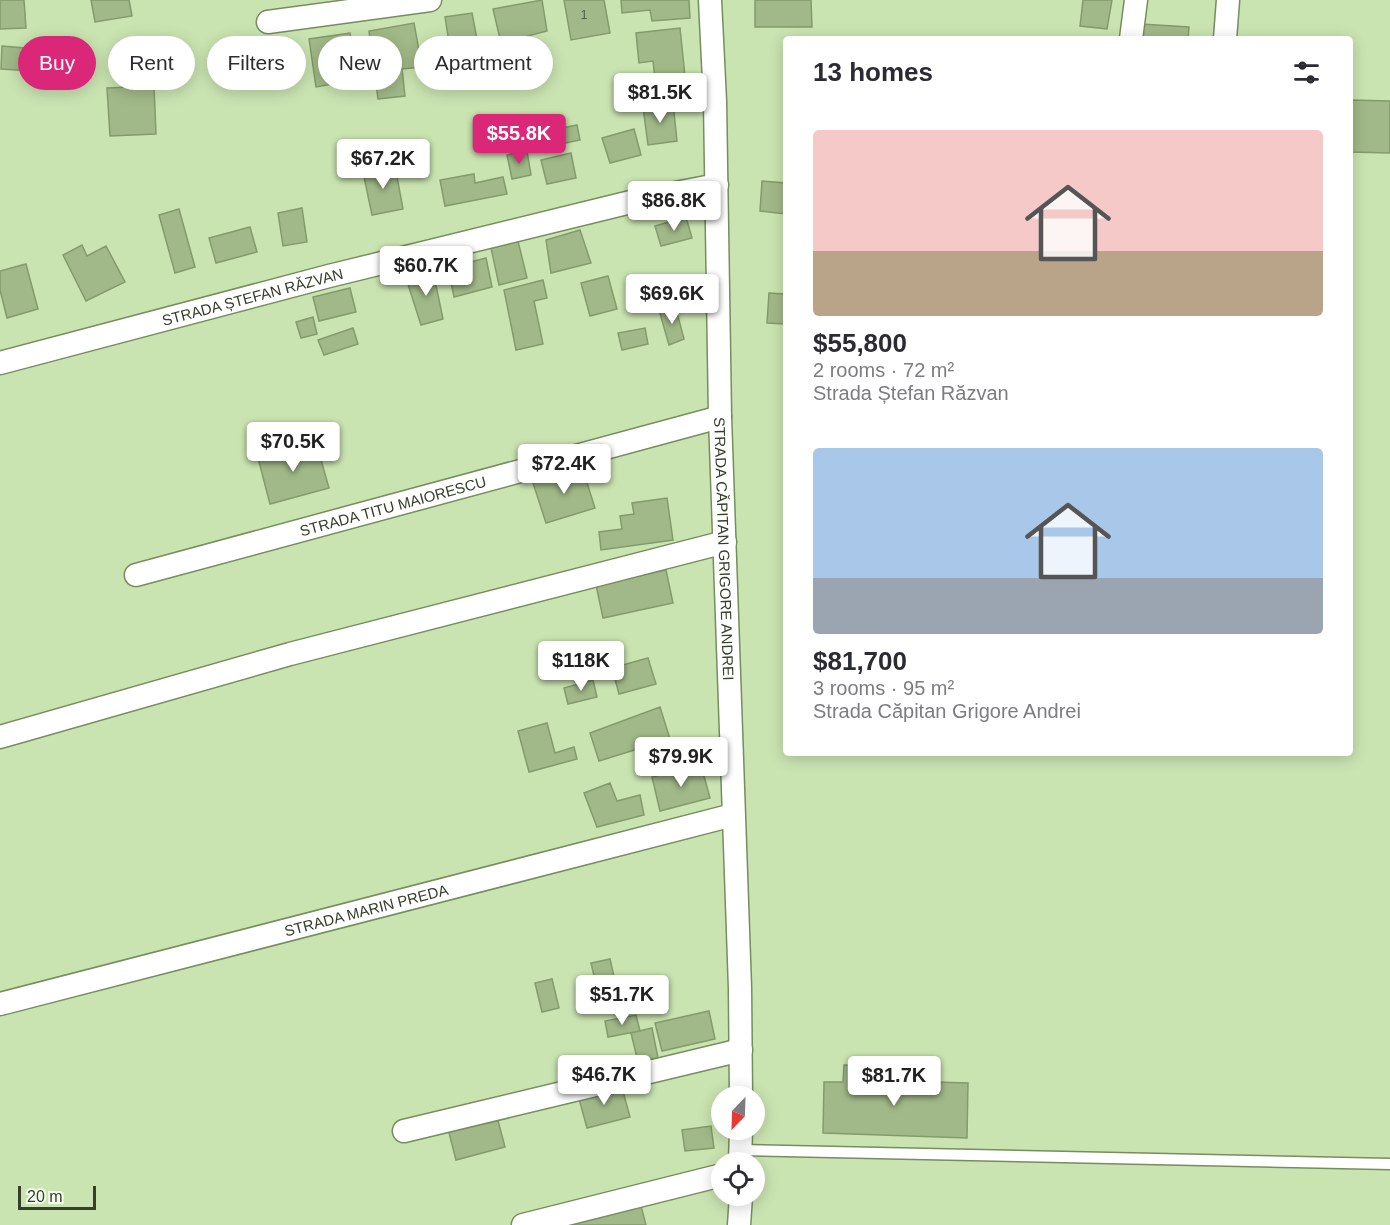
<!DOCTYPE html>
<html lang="en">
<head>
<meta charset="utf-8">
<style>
	body { margin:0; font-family:Arial,sans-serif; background:#f2f2f3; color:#2b2b33; height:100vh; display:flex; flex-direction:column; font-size:22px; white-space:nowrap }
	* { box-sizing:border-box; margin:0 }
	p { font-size:20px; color:#7c7c81 }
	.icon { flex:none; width:33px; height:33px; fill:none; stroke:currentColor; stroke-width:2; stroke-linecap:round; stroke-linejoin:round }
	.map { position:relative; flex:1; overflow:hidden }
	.sheet { position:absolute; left:783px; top:36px; width:570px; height:720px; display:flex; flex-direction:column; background:#fff; border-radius:6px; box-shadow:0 3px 15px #0003 }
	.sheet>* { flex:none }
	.hud { position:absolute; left:18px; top:36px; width:570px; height:54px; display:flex; gap:12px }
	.needle { width:39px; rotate:203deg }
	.fabs { position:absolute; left:711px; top:1086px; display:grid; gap:12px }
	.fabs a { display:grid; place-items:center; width:54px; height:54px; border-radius:50%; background:#fff; box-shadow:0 3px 15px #0003; font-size:30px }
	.scale { position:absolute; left:18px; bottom:15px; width:78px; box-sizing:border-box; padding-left:6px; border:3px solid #353f2b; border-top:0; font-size:16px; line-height:21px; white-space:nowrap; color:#353f2b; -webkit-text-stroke:4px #f6feef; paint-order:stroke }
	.price { position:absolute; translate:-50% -51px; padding:0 14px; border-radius:6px; background:#fff; color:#222; font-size:20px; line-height:39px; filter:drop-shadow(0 2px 3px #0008) }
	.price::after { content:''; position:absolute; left:50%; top:36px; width:18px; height:14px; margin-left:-9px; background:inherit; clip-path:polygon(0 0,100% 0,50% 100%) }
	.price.active { background:#db2777; color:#fff }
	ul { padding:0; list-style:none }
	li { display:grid; align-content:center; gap:12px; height:318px; padding:0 30px }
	li span { display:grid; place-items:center; height:186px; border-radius:6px; color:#555 }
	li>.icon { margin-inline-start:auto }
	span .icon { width:108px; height:108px; fill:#fffc; stroke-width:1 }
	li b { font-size:26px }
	h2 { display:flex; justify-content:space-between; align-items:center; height:72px; padding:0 30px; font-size:26px }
	.tag { padding:0 21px; border-radius:27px; background:#fff; box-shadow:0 3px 15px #0003; font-size:21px; line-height:54px }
	.tag.active { background:#db2777; color:#fff }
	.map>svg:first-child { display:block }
	.building { fill:#a1b988; stroke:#839b6b; stroke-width:1.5 }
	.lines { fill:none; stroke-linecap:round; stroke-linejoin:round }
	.service-casing { stroke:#768d5e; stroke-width:13 }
	.minor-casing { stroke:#768d5e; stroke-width:25 }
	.service { stroke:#fff; stroke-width:10 }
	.minor { stroke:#fff; stroke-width:22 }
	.labels { text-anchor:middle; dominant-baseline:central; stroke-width:4.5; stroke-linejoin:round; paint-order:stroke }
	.number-label { font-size:12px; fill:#505e42 }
	.street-label { font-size:15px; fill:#353f2b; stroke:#f6feef }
</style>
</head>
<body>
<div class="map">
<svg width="1390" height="1225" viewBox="0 0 1390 1225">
	<rect width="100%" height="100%" fill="#cae4b1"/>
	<path class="building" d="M0,0h24l2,28 -26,1z
		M91,0h38l3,16 -37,6z
		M542,0l5,31 -46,12 -8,-34z
		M564,0h40l6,33 -39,7z
		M621,0h68l1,18 -38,3 -2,-11 -28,3z
		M755,0h56l1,27h-57z
		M1083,0h29l-5,29 -27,-3z
		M472,13l7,37 -28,5 -6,-38z
		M414,23l8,44 -20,2 3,27 -27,3 -9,-68z
		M1141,24l48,3 -1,12h-48z
		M680,28l5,48 -30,3 -2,-18 -14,2 -3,-30z
		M350,33l7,47 -41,7 -7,-48z
		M2,46l34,3 -2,22 -33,-2z
		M154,86l2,48 -46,2 -3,-48z
		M1350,100l40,1v52l-40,-1z
		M673,103l4,38 -29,4 -5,-38z
		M577,125l3,15 -33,7 -4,-15z
		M634,129l7,26 -31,8 -8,-25z
		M527,151l4,24 -19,4 -5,-24z
		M571,153l5,25 -29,6 -6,-24z
		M395,166l8,43 -31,6 -9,-43z
		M474,174l1,9 28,-6 4,17 -62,12 -5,-26z
		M762,181l24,2v31l-26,-3z
		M302,208l5,34 -24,4 -5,-33z
		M179,209l16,58 -20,6 -16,-58z
		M686,217l6,21 -31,8 -6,-20z
		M250,227l7,25 -41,11 -7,-25z
		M580,230l11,33 -40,10 -5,-33z
		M518,241l9,37 -28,7 -8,-37z
		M82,245l5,11 19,-10 19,36 -39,19 -23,-46z
		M486,258l6,29 -38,10 -6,-29z
		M26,264l12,45 -31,9 -7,-28v-19z
		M433,271l10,48 -22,6 -15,-47z
		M608,276l9,33 -27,7 -9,-33z
		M543,280l4,18 -13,3 9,43 -27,6 -12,-60z
		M350,288l6,24 -37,9 -6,-24z
		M769,293l17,1v30l-19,-1z
		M675,305l9,34 -15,6 -10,-35z
		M313,317l4,17 -16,4 -5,-16z
		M353,328l5,16 -34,11 -6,-15z
		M645,328l3,16 -26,6 -4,-17z
		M316,442l13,46 -59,16 -12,-46z
		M582,467l13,41 -49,15 -13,-40z
		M667,498l6,42 -72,10 -2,-18 23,-3 -2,-13 14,-2 -2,-11z
		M666,570l7,33 -70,15 -7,-33z
		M597,647l4,16 -20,5 -5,-16z
		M648,658l8,26 -37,10 -7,-26z
		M593,680l4,17 -29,7 -4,-16z
		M660,707l10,32 -71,22 -9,-28z
		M547,723l8,30 19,-6 3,12 -48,13 -11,-41z
		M701,765l9,33 -50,13 -8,-34z
		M610,783l7,18 23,-6 4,20 -47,12 -13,-34z
		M610,959l8,35 -19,3 -8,-34z
		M552,979l7,29 -17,4 -7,-29z
		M709,1011l6,28 -53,12 -7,-28z
		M636,1015l4,16 -32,6 -3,-16z
		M652,1028l6,30 -20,4 -7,-29z
		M844,1065l28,1v14l96,3 -1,55 -144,-5 1,-51h19z
		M621,1084l9,33 -43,11 -9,-33z
		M496,1113l9,34 -49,13 -9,-35z
		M711,1126l3,22 -29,3 -3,-21z
		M641,1206l5,19h-77z"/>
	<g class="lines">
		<g class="service-casing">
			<path id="service" d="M740,1150l650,14"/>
		</g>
		<g class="minor-casing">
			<g id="minor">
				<path id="s1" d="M710,0l5,101 5,316 20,571 1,108"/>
				<path d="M268,22l162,-22"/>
				<path d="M1131,39l5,-39"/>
				<path d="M1225,39l3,-39"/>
				<path id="s2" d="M0,363l329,-87 310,-76 78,-15"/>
				<path id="s3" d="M136,575l584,-158"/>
				<path d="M0,737l290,-83 435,-112"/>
				<path id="s4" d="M0,1004l733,-189"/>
				<path d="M404,1131l337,-81"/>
				<path d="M740,1162l1,-32"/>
				<path d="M523,1225l199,-50"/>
				<path d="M739,1225l2,-29"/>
			</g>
		</g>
		<use href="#service" class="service"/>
		<use href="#minor" class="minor"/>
	</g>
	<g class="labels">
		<g class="number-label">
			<text x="584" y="15">1</text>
		</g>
		<g class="street-label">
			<text stroke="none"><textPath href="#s2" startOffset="261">STRADA ȘTEFAN RĂZVAN</textPath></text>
			<text stroke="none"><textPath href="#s3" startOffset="266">STRADA TITU MAIORESCU</textPath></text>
			<text stroke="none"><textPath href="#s1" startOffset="549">STRADA CĂPITAN GRIGORE ANDREI</textPath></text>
			<text stroke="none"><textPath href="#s4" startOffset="378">STRADA MARIN PREDA</textPath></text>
		</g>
	</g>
</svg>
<div class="fabs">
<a><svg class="needle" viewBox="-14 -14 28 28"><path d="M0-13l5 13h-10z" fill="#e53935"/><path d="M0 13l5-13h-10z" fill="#7c7c81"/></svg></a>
<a><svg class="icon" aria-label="locate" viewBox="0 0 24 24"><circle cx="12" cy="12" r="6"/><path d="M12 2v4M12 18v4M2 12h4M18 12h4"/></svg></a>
</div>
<div class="scale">20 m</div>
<b class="price" style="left:660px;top:124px">$81.5K</b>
<b class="price active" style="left:519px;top:165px">$55.8K</b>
<b class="price" style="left:383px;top:190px">$67.2K</b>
<b class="price" style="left:674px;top:232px">$86.8K</b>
<b class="price" style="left:426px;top:297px">$60.7K</b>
<b class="price" style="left:672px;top:325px">$69.6K</b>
<b class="price" style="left:293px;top:473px">$70.5K</b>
<b class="price" style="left:564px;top:495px">$72.4K</b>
<b class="price" style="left:581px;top:692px">$118K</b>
<b class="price" style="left:681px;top:788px">$79.9K</b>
<b class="price" style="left:622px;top:1026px">$51.7K</b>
<b class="price" style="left:604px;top:1106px">$46.7K</b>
<b class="price" style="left:894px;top:1107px">$81.7K</b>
<div class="hud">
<a class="tag active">Buy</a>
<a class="tag">Rent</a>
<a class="tag">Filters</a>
<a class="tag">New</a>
<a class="tag">Apartment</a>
</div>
<section class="sheet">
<h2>13 homes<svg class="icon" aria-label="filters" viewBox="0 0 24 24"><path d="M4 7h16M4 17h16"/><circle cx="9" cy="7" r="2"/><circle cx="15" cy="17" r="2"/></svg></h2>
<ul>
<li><span style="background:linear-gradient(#f6c9c9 65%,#b9a48a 0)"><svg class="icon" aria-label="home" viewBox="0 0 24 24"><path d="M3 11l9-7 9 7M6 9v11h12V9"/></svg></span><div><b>$55,800</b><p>2 rooms · 72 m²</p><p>Strada Ștefan Răzvan</p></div></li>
<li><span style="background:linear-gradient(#a9c7e8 70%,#9aa5b1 0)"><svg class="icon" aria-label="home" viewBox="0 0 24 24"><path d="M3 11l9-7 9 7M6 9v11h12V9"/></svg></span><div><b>$81,700</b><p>3 rooms · 95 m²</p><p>Strada Căpitan Grigore Andrei</p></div></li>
</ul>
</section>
</div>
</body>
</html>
